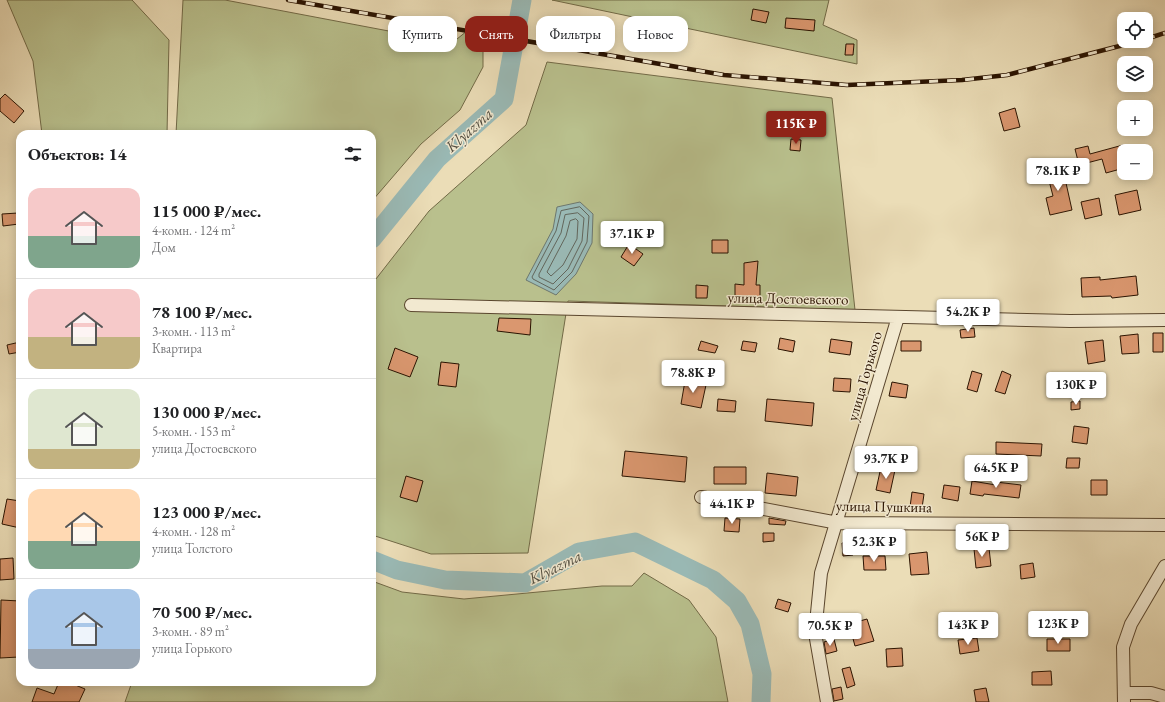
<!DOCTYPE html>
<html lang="ru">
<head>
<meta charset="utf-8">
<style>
	body { margin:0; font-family:"EB Garamond",serif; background:#f6f6f6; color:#202124; height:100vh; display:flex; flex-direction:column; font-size:15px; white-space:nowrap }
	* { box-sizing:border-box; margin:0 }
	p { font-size:13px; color:#757577 }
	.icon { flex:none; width:22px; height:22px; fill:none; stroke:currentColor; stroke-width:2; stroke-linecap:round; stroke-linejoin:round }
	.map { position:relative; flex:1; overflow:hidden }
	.side { position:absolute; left:16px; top:130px; width:360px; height:556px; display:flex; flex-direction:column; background:#fff; border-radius:12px; box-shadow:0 2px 10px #0003 }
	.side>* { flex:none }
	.banner { position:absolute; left:388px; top:16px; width:380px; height:36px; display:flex; gap:8px }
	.controls { position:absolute; left:1117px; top:12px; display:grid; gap:8px }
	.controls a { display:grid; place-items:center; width:36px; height:36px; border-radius:8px; background:#fff; box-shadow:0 2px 10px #0003; font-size:20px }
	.price { position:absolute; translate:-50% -34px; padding:0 9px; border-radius:4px; background:#fff; color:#222; font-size:13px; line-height:26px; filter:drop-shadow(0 1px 2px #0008) }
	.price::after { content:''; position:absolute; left:50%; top:24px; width:12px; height:9px; margin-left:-6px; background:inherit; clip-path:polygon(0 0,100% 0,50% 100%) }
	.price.active { background:#8f2418; color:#fff }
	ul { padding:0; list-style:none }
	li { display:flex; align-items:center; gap:12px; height:100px; padding:0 12px }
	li+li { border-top:1px solid #e0e0e0 }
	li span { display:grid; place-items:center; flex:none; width:112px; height:80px; border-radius:12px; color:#555 }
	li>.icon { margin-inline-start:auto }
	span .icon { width:48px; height:48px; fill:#fffc; stroke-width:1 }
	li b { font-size:17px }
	h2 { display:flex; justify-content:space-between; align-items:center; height:48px; padding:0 12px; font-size:17px }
	.chip { padding:0 14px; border-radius:12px; background:#fff; box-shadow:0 2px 10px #0003; font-size:14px; line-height:36px }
	.chip.active { background:#8f2418; color:#fff }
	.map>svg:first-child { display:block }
	.green { fill:#b9c08d; stroke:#726a47 }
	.water { fill:#9abab6; stroke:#6d776e }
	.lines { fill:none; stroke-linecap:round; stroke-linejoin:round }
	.shore { stroke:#62665c; stroke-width:1 }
	.river { stroke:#9abab6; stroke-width:19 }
	.building { fill:#da976f; stroke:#2a1301 }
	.minor-casing { stroke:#5a462e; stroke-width:14 }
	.minor { stroke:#f2e9d0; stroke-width:12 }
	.rail-casing { stroke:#2a1301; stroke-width:4.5 }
	.rail { stroke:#f2e9d0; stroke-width:3; stroke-dasharray:9; stroke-linecap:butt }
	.labels { text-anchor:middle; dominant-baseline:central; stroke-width:3; stroke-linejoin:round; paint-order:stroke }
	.street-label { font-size:15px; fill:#2a1301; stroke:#f2e9d0 }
	.water-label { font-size:16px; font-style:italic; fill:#514d40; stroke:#f2e9d0 }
</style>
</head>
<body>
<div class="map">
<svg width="1165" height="702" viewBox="0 0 1165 702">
	<rect width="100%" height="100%" fill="#ebddb7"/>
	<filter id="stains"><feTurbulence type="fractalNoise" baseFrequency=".005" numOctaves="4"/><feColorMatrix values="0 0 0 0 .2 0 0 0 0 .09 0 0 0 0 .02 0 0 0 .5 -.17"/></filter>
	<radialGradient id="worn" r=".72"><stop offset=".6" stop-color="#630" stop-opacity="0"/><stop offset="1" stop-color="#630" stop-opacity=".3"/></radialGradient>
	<path class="green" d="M7,0h125l37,40 -2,94h-125l-9,-73z
		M183,0h42l227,43 15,-12 16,16v20l-23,43 -39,34 -49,57v-67h-196z
		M552,0h277l-6,25 34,15v24z
		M547,62l285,36 23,212 -287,-9 -40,252 -97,1 -59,-19v-251l57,-73 97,-86z
		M644,573l45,27 27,37 12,65h-603l7,-20h240v-101l30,11 62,7 138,-13h30z"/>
	<path class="water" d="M580,202l13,12 -1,29 -16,31 -20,21 -30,-15 27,-51 4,-22z"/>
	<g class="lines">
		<path class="shore" d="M580,207l9,9 -2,26 -15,30 -18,18 -21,-11 -1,-2 24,-46 5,-20z
			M578,213l6,5 -2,23 -14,28 -15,15 -14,-7v-3l22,-41 4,-18z
			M576,219l2,2 -1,18 -14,26 -12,11 -4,-4 19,-36 4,-15z"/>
		<path class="river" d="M372,239l65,-80 67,-60 18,-99
			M372,560l25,10 48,10 80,3 54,-31 56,-10 78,38 24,21 13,23 12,50 -1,28"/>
	</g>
	<path class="building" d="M753,9l16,3 -3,11 -15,-3z
		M786,18l29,2 -1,11 -29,-3z
		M846,44h8l-1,11h-8z
		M5,94l19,17 -10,12 -14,-12v-12z
		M1015,108l5,19 -16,4 -5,-18z
		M791,139l10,1 -1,11 -10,-1z
		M1123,145l1,23 -18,5 -4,-14 -23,6 -4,-16 13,-3 2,8z
		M1062,165l10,45 -22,5 -4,-17 7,-2 -7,-27z
		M1137,190l4,20 -22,5 -4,-20z
		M1099,198l3,17 -17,4 -4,-17z
		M18,213l1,11 -16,2 -1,-12z
		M712,240h16v13h-16z
		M629,244l14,10 -9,12 -13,-9z
		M758,261l-2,24h4v17h-25v-18l9,1v-22z
		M1136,276l2,19 -26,3 -1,-2 -29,1 -1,-19 19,-1v3z
		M696,285l12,1 -1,12h-11z
		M499,318l32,1 -1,16 -33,-4z
		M974,328l1,9 -14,1 -1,-8z
		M1153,333h10v19h-10z
		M1138,334l1,19 -17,1 -2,-18z
		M780,338l15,3 -2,11 -15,-3z
		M831,339l21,3 -2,13 -21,-3z
		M1103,340l2,21 -17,3 -3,-22z
		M701,341l17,5 -3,7 -17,-3z
		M743,341l14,2 -2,9 -14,-2z
		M901,341h20v10h-20z
		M20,342v10l-11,2 -2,-9z
		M395,348l23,9 -8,20 -22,-8z
		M441,362l18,2 -3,23 -18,-2z
		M972,371l10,3 -5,18 -10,-3z
		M1002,371l9,4 -6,19 -10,-3z
		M834,378l17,1 -1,13 -17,-1z
		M685,381l21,4 -5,23 -20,-4z
		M892,382l16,3 -2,13 -17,-2z
		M718,399l18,2 -1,11 -18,-1z
		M767,399l47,4 -2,23 -47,-5z
		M1080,401v8l-9,1v-8z
		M1074,426l15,2 -2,16 -15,-2z
		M996,442l46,2 -1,12 -45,-2z
		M625,451l62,6 -2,25 -63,-6z
		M1067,458h13l-1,10h-13z
		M714,467h32v17h-32z
		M881,467l14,3 -5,23 -14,-3z
		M767,473l31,4 -2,19 -31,-3z
		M406,476l17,5 -6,21 -17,-5z
		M1091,480h16v15h-16z
		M972,481l24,4v-3l25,3 -2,13 -35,-4 -1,2 -13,-2z
		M944,485l16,2 -2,14 -16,-3z
		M912,492l12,2 -2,14 -12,-1z
		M7,499l13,2v27l-18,-4z
		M725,518l15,1 -1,13 -15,-1z
		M769,518l17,3 -1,4 -16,-1z
		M763,533h11v8l-11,1z
		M851,542l2,13 -10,1 -1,-13z
		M989,548l2,18 -15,2 -2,-19z
		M927,552l2,22 -18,1 -2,-21z
		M863,556h22l1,14h-22z
		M13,558l1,21 -14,1v-21z
		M1033,563l2,14 -14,2 -1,-14z
		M778,599l13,4 -3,9 -13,-4z
		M1,600l19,1 -2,36 1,20 -19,1z
		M867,619l7,22 -19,5 -6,-22z
		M977,638l2,13 -19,3 -2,-14z
		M834,639l3,12 -11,3 -2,-12z
		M1047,639h23v12h-23z
		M902,648l1,18 -16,1 -1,-18z
		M850,667l5,18 -8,3 -5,-19z
		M1051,671l1,14h-20v-13z
		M59,682h9l17,7 -6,13h-47l5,-14 17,6z
		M841,687l2,12 -9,2 -2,-12z
		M986,688l3,14h-13l-2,-12z"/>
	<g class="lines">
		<g class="minor-casing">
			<path id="minor" d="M411,305l659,16 95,-1
				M701,497l137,26 327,2
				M1124,693h27l14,4
				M827,702l-12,-69 6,-60 77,-256
				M1124,702l-1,-55 8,-23 34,-58"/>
		</g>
		<use href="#minor" class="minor"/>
		<g class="rail-casing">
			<path id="rail" d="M288,0l436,75 123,10 115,-5 45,-5 132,-34
				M1146,39l19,-6"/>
		</g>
		<use href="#rail" class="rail"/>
	</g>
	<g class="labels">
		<g class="street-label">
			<text transform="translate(788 298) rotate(1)">улица Достоевского</text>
			<text transform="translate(864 376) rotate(-74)">улица Горького</text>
			<text transform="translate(884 506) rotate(1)">улица Пушкина</text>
		</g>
		<g class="water-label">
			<text transform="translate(469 130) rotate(-42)">Klyazma</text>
			<text transform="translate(555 567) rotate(-26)">Klyazma</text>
		</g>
	</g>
	<rect width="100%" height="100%" filter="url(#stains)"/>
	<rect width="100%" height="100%" fill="url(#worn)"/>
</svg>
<div class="controls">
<a><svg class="icon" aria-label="locate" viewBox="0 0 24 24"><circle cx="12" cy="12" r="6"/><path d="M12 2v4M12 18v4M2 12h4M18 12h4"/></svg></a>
<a><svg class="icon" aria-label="layers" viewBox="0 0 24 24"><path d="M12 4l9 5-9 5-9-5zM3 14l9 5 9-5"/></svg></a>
<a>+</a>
<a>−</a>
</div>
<b class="price active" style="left:796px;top:145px">115K ₽</b>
<b class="price" style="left:1058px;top:192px">78.1K ₽</b>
<b class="price" style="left:632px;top:255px">37.1K ₽</b>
<b class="price" style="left:968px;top:333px">54.2K ₽</b>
<b class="price" style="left:693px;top:394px">78.8K ₽</b>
<b class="price" style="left:1076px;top:406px">130K ₽</b>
<b class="price" style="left:886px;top:480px">93.7K ₽</b>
<b class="price" style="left:996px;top:489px">64.5K ₽</b>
<b class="price" style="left:732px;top:525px">44.1K ₽</b>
<b class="price" style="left:982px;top:558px">56K ₽</b>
<b class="price" style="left:874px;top:563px">52.3K ₽</b>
<b class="price" style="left:1058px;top:645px">123K ₽</b>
<b class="price" style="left:968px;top:646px">143K ₽</b>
<b class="price" style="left:830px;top:647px">70.5K ₽</b>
<div class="banner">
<a class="chip">Купить</a>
<a class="chip active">Снять</a>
<a class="chip">Фильтры</a>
<a class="chip">Новое</a>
</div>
<section class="side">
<h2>Объектов: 14<svg class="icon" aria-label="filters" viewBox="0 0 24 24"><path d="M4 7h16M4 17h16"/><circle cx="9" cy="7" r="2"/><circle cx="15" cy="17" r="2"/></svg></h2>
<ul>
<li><span style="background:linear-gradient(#f6c9c9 60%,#7fa58c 0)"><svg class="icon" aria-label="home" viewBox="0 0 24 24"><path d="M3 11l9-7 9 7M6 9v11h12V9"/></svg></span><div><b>115 000 ₽/мес.</b><p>4-комн. · 124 m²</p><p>Дом</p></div></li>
<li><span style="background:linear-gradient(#f6c9c9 60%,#c2b280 0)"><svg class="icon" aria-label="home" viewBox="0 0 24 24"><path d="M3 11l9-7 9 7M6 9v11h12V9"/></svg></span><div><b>78 100 ₽/мес.</b><p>3-комн. · 113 m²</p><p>Квартира</p></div></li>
<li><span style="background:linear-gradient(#dfe7d0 75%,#c2b280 0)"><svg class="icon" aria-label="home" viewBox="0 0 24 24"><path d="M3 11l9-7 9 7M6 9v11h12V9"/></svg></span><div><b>130 000 ₽/мес.</b><p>5-комн. · 153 m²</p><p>улица Достоевского</p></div></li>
<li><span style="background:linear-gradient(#ffd9b3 65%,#7fa58c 0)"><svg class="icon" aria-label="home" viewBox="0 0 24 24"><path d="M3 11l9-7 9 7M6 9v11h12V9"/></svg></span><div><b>123 000 ₽/мес.</b><p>4-комн. · 128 m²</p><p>улица Толстого</p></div></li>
<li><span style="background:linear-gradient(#a9c7e8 75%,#9aa5b1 0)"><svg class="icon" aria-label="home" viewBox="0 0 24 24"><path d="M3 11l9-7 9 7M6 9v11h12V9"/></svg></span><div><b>70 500 ₽/мес.</b><p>3-комн. · 89 m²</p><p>улица Горького</p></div></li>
</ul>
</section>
</div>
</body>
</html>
